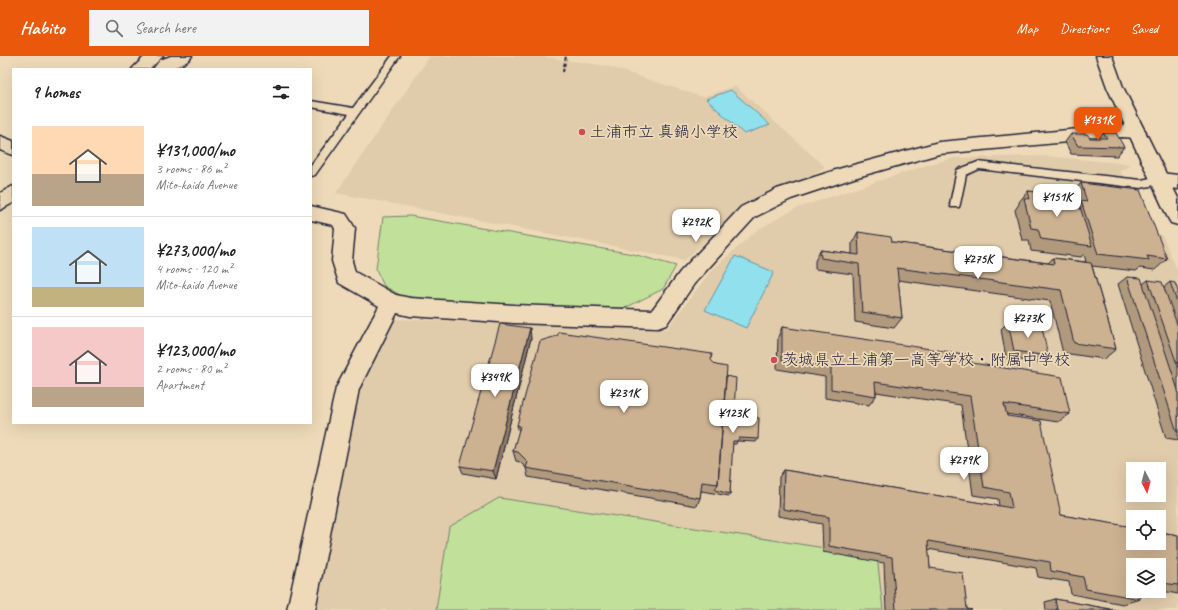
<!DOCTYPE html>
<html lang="en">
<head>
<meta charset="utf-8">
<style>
	body { margin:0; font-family:Caveat,"Klee One",sans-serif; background:#f2f2f2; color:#222; height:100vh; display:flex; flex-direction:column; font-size:15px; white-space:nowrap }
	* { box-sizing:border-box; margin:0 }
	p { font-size:13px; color:#767676 }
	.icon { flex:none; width:22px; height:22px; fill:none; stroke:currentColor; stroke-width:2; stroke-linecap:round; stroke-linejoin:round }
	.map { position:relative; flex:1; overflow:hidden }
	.sheet { position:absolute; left:12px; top:12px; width:300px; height:356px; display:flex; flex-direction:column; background:#fff; border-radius:0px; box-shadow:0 4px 16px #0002 }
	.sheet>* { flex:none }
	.needle { width:26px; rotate:174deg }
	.controls { position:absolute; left:1126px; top:406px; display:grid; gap:8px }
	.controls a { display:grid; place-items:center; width:40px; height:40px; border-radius:0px; background:#fff; box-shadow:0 4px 16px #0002; font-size:20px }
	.price { position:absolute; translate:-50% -34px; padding:0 9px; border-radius:8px; background:#fff; color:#222; font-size:13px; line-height:26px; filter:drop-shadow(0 1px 2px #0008) }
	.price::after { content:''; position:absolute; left:50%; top:24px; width:12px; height:9px; margin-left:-6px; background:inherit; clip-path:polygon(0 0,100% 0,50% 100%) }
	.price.current { background:#ea580c; color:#fff }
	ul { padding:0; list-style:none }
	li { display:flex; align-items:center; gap:12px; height:100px; padding:0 20px }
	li+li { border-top:1px solid #e0e0e0 }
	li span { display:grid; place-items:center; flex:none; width:112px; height:80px; border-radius:0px; color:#555 }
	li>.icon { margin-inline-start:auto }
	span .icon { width:48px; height:48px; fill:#fffc; stroke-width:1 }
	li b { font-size:17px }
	h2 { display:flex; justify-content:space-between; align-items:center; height:48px; padding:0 20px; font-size:17px }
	header { display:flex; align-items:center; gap:24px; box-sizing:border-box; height:56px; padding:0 20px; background:#ea580c; color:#fff }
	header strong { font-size:19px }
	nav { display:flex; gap:22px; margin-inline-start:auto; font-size:14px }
	.search { width:280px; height:36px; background:#f2f2f2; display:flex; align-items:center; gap:10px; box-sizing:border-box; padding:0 14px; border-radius:0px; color:#767676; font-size:15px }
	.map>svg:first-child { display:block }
	.built { fill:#e0cbaa; fill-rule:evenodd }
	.green { fill:#c1e19a; stroke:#72826a }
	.water { fill:#90e0ed; stroke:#6494a6 }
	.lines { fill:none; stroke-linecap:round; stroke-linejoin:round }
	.lane-casing { stroke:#22223b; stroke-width:3 }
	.street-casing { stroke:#22223b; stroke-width:3 }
	.highway-casing { stroke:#22223b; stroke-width:3 }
	.path { stroke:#22223b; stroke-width:2; stroke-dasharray:3.5 2.5; stroke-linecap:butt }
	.lane { fill:#eedab8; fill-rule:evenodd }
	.street { fill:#eedab8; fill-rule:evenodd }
	.highway { fill:#eedab8; fill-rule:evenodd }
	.wall { fill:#b0997d; stroke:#22223b; fill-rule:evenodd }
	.shaded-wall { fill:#907d66; stroke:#22223b }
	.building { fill:#cdb291; stroke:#22223b }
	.poi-dot { fill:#d1495b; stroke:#eedab8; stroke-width:1.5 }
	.labels { text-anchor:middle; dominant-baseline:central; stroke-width:3.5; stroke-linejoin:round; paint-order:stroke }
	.poi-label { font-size:16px; fill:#22223b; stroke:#eedab8; text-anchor:start }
</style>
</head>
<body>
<header>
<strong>Habito</strong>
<div class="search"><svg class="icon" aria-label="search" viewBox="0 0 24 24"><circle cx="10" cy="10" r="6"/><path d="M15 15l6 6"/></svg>Search here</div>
<nav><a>Map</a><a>Directions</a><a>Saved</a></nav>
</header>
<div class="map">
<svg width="1178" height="554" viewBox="0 0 1178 554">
	<rect width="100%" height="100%" fill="#eedab8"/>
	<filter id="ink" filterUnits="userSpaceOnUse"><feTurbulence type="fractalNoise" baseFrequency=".025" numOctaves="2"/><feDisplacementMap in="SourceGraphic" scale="8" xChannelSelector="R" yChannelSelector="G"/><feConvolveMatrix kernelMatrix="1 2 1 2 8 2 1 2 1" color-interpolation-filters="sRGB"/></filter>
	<g filter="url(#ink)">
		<path class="built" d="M430,0h109l26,4 42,6 95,31 33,-11 90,81 -12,8 -27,10 -44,21 -57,54 -349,-67z
			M1045,100l84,8v2l-9,5 31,62 11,2 16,37v338h-864l39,-219 39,-72 275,10 43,-57 47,-42 40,-22 130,-43 27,-7zM1133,413h26v26h-26zM1133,461h26v26h-26zM1133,509h26v26h-26z"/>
		<path class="green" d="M410,160l223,38 43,12 -13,23 -38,19 -94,2 -129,-14 -18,-10 -8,-17 7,-52z
			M499,442l378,58 6,54h-447l13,-83z"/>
		<path class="water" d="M731,34l39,35 -26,9 -38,-35z
			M735,200l39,16 -28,56 -41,-18z"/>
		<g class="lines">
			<g class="lane-casing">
				<path id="lane" d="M392,0h8l-85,119 -4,1v-11l38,-51 -38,-7v-6l42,7z
					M978,106l163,18 19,-4 5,4 -1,3 -23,5 -162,-19 -13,6 -6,29 -1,3h-8l-1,-3 7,-34z"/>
			</g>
			<g class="street-casing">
				<path id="street" d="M145,0h18l-13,13h-18z
					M171,0h21c-8,12 -27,13 -39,13l7,-9z
					M1122,69l21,3 3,4 -3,4 -6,2 -15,-1 -183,17 -85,24 -63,21 -36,18 -61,67 -28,41 -8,3 -144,-5 -104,-7 -13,-3 -38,76 -44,221h-28l49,-222 43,-82 -40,-23 -7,-22 3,-32 -2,-4 -22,-5v-14l35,8 9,14 -3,33 3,11 41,23 14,3 104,7 138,5 28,-38 61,-65 36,-18 65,-21 97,-26z
					M0,80l13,5v14l-13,-5z
					M1160,117l18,2v14l-25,-4 -2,-5 2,-5z
					M13,130v17l-13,7v-17z"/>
			</g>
			<g class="highway-casing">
				<path id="highway" d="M1096,0h16l11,31 55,111v27l-7,-2 -3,-5 -61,-131z"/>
			</g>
			<path class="path" d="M563,16l3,-16"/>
			<use href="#lane" class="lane"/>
			<use href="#street" class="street"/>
			<use href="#highway" class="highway"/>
		</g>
		<path class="wall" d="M1103,77l21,14 -7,9 -46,-2 -6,-12 6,-8 19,4h9z
			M1081,127l86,76 -12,11 -15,-2 -4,3 -44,-5 24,83 -12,10 -41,-6 -13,-52 -152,-21 4,38 -8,10 -39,-6 -2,-48 -38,-5v-8l5,-11 32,4v-11l6,-11 34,10 156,21 5,-5 33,4 -2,-8 -3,3 -50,-6 -2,-11h-7l-7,-30 4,-6v-2l9,-11 43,5v-1z
			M1127,221l16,7 5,-4 16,7 6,-5 8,9v149l-12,-2 -48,-154z
			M1008,266l40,34 -8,7 -34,-5 -5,-29z
			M782,271l190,36 98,51 -12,8 -52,-8 55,101 117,20v59l-15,-3 -15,5 -10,-2 2,5 -17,5 -52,-10 -2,-12 -31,-5 -2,-9 -108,-19 2,19 37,41 5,1h-86l-2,-47 -61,-11 -1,-28 -44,-8 1,-39 5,-7 215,36 -1,-7 -25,-4 -12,-90 -85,-13v4l-7,9 -44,-7v-21l-48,-8 1,-32zM1133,509h26v26h-26z
			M531,282l-35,141 -33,-6 -3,-7z
			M711,304l15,16 8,34 24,29 -2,3 -19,-1 -1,3h-4l-2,50 -1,2 -16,-3 -12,-2 -1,7 -3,8 -169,-29 -2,-9 -6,-6 -4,-1 -3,-10 6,-19 -2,-7z
			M1055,543l60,11h-69l-1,-8z"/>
		<path class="shaded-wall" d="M530,272l1,10 -35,141 -3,-8z"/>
		<path class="building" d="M1103,77h13l8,14 -46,-1 -7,-12h16l3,4h17z
			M1081,127l59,7 27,69 -20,-3 2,4 -51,-6 -17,-53 6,1z
			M1028,135l49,6 15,49 -51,-7 -3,-10 -7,-1 -7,-30 6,1z
			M858,176l33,5 1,5 162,22 -1,-6 38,5 25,86 -42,-6 -13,-53 -164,-22 5,50 -40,-6 -3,-48 -38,-6 -1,-8 39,5z
			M1127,221l14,1 37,112v42h-1z
			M1148,224l14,2 16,45v40z
			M1170,226l5,1 3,8v14z
			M1008,266l34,5 6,29 -34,-5z
			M500,268l30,4 -37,143 -33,-5z
			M782,271l189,28 1,8 90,14 8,37 -66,-10 3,12 34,5 20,94 72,12v16h26v-11l19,3v50l-16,-2 3,8 -6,-1v-25h-26v26h5l2,8 -54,-10 -3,-12 -32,-6 -1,-9 -122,-21 2,27 33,5 4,36 5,1h-76l-4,-53 -63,-11v-29l-46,-8 1,-39 228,38 -3,-16 -25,-5 -14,-91 -95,-14 1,14 -45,-7v-22l-49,-7z
			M559,276l153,22 -1,6 5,5 11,2 -9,117 -16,-2 -2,16 -174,-30 2,-6 -10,-10 -5,-1 7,-25 -3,-1 23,-84 17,-5z
			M726,320l10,2 -2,32 5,1v5l20,2 -1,21 -19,-1 -2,3h-4l-3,53 -15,-4 3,-6z
			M1055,543l60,11h-58z"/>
	</g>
	<g class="poi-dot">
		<circle cx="582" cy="76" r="4"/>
		<circle cx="774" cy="304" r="4"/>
	</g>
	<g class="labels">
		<g class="poi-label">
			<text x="590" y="76">土浦市立 真鍋小学校</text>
			<text x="782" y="304">茨城県立土浦第一高等学校・附属中学校</text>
		</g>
	</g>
</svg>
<div class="controls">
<a><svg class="needle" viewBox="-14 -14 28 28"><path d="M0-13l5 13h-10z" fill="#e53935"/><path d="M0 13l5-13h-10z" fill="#767676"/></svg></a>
<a><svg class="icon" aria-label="locate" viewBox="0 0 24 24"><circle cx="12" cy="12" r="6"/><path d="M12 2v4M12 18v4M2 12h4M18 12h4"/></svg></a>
<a><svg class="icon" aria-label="layers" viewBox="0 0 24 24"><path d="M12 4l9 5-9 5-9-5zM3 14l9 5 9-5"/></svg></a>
</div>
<b class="price current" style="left:1098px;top:85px">¥131K</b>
<b class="price" style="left:1057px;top:162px">¥151K</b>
<b class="price" style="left:696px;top:187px">¥292K</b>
<b class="price" style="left:978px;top:224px">¥275K</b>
<b class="price" style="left:1028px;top:283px">¥273K</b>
<b class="price" style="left:495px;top:342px">¥349K</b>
<b class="price" style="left:624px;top:358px">¥231K</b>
<b class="price" style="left:733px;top:378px">¥123K</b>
<b class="price" style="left:964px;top:425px">¥279K</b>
<section class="sheet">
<h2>9 homes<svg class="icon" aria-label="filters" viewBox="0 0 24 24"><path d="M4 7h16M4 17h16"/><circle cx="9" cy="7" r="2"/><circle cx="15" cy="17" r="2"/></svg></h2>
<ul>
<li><span style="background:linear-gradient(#ffd9b3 60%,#b9a48a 0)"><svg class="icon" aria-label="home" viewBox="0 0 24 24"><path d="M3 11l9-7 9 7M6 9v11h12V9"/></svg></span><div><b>¥131,000/mo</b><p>3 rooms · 86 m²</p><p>Mito-kaido Avenue</p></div></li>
<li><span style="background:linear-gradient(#bfe0f5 75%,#c2b280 0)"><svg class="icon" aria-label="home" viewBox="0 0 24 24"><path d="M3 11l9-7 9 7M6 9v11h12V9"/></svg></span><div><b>¥273,000/mo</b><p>4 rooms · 120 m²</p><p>Mito-kaido Avenue</p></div></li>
<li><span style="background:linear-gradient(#f6c9c9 75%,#b9a48a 0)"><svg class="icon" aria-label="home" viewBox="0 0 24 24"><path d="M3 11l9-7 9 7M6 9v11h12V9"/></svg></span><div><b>¥123,000/mo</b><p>2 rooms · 80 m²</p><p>Apartment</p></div></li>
</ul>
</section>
</div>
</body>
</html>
